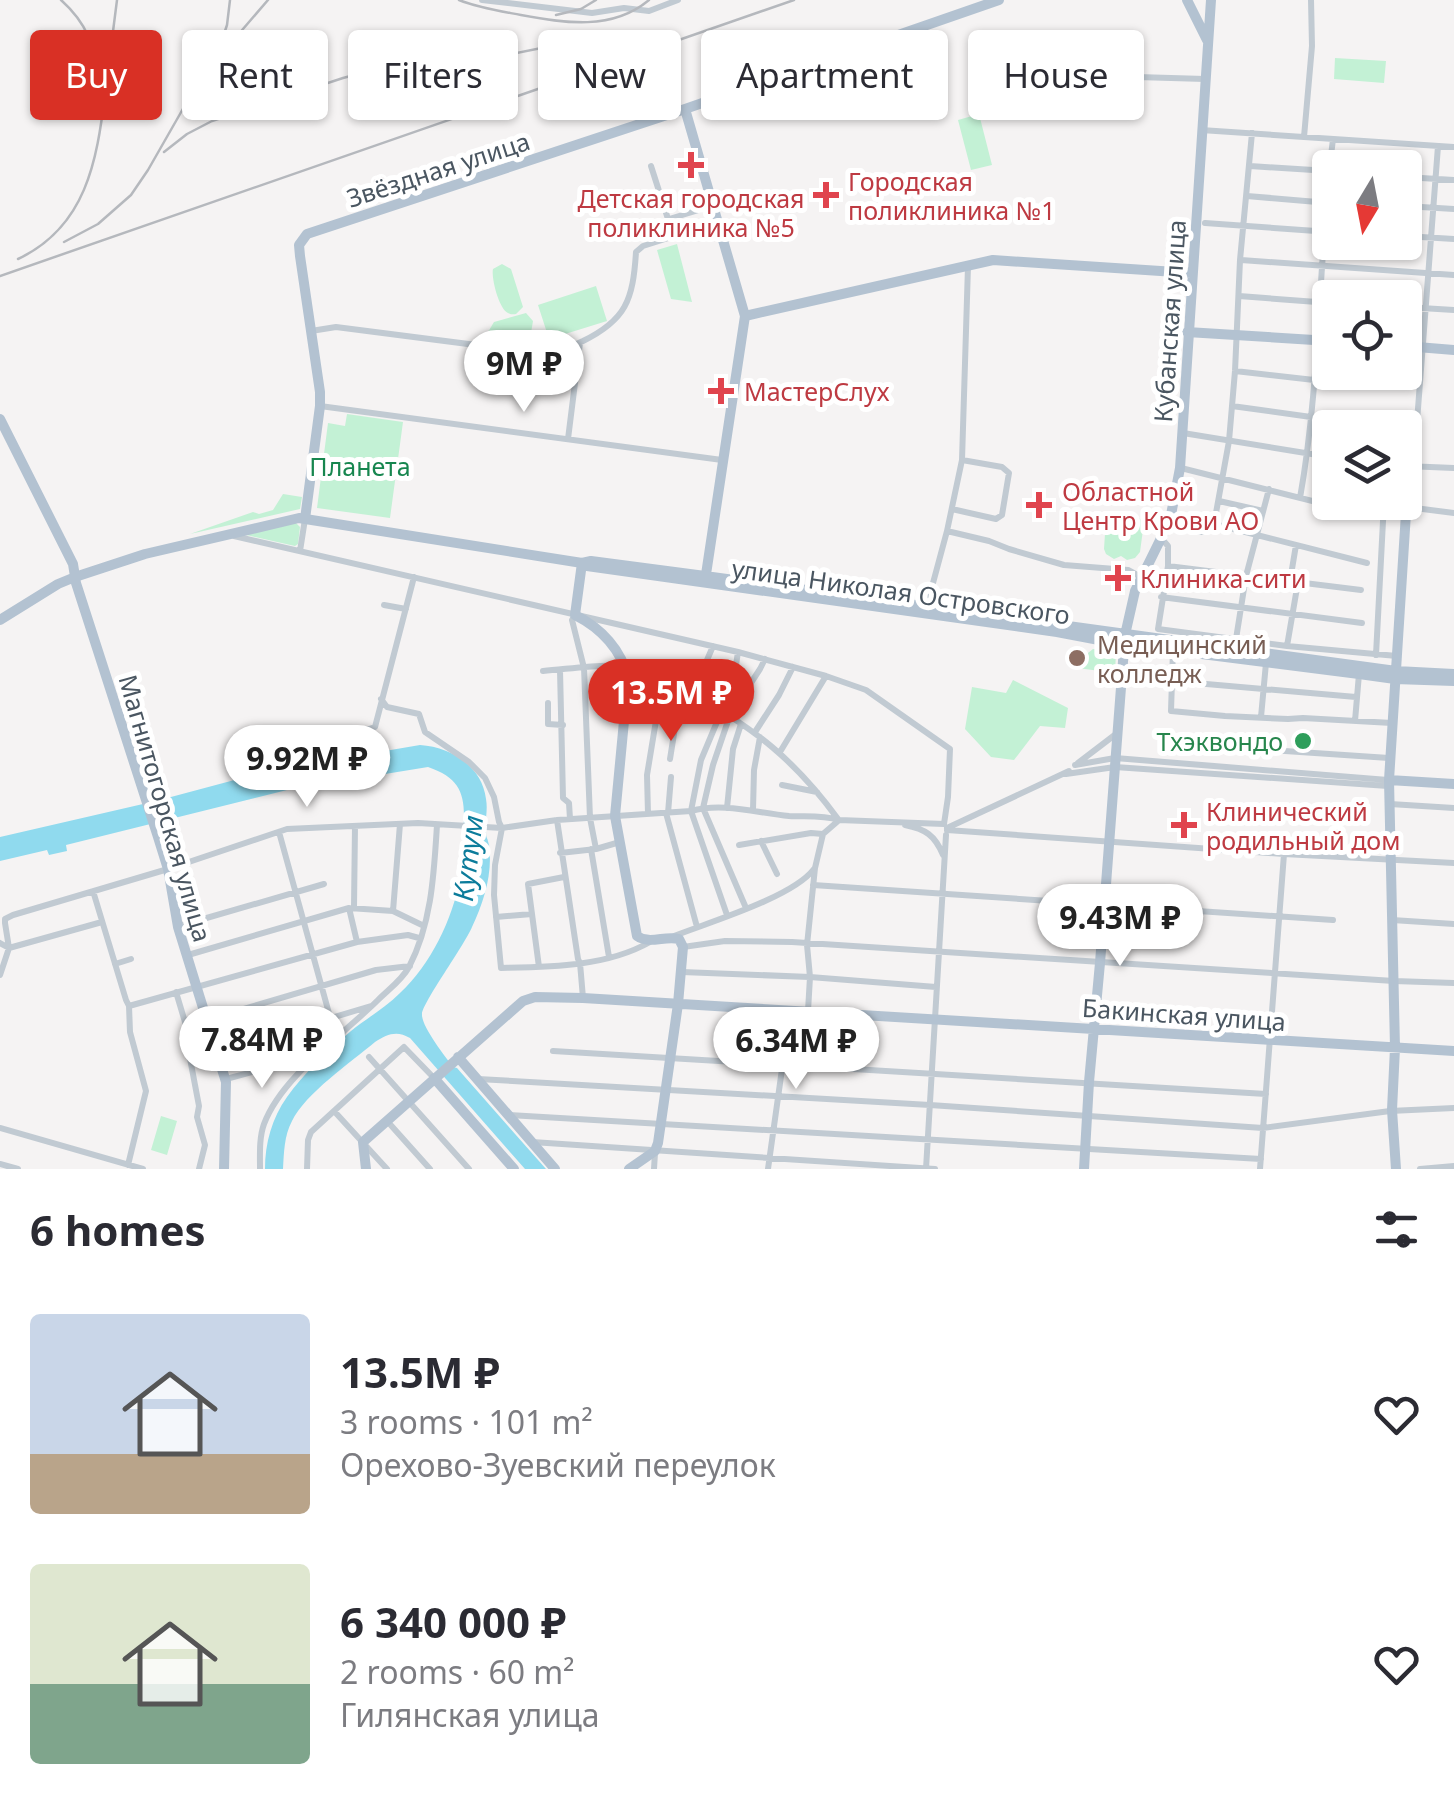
<!DOCTYPE html>
<html lang="en">
<head>
<meta charset="utf-8">
<style>
	body { margin:0; font-family:"Noto Sans",sans-serif; background:#f7f7f7; color:#2b2b33; height:100vh; display:flex; flex-direction:column; font-size:38px; white-space:nowrap }
	* { box-sizing:border-box; margin:0 }
	p { font-size:32px; color:#7c7c81 }
	.icon { flex:none; width:55px; height:55px; fill:none; stroke:currentColor; stroke-width:2; stroke-linecap:round; stroke-linejoin:round }
	.map { position:relative; height:1169px; overflow:hidden }
	.panel { display:flex; flex-direction:column; background:#fff; flex:1 }
	.panel>* { flex:none }
	.guide { position:absolute; left:30px; top:30px; width:1395px; height:90px; display:flex; gap:20px }
	.needle { width:65px; rotate:190deg }
	.fabs { position:absolute; left:1312px; top:150px; display:grid; gap:20px }
	.fabs a { display:grid; place-items:center; width:110px; height:110px; border-radius:10px; background:#fff; box-shadow:0 2px 8px #0004; font-size:50px }
	.price { position:absolute; translate:-50% -85px; padding:0 22px; border-radius:35px; background:#fff; color:#222; font-size:32px; line-height:65px; filter:drop-shadow(0 2px 5px #0008) }
	.price::after { content:''; position:absolute; left:50%; top:60px; width:30px; height:22px; margin-left:-15px; background:inherit; clip-path:polygon(0 0,100% 0,50% 100%) }
	.price.current { background:#d93025; color:#fff }
	ul { padding:0; list-style:none }
	li { display:flex; align-items:center; gap:30px; height:250px; padding:0 30px }
	li span { display:grid; place-items:center; flex:none; width:280px; height:200px; border-radius:10px; color:#555 }
	li>.icon { margin-inline-start:auto }
	span .icon { width:120px; height:120px; fill:#fffc; stroke-width:1 }
	li b { font-size:42px }
	h2 { display:flex; justify-content:space-between; align-items:center; height:120px; padding:0 30px; font-size:42px }
	.tag { padding:0 35px; border-radius:10px; background:#fff; box-shadow:0 2px 8px #0004; font-size:35px; line-height:90px }
	.tag.current { background:#d93025; color:#fff }
	.map>svg:first-child { display:block }
	.green { fill:#c3f1d5 }
	.water { fill:#90daee }
	.lines { fill:none; stroke-linecap:round; stroke-linejoin:round }
	.minor { stroke:#c1cad2; stroke-width:6 }
	.major { stroke:#b3c2d1; stroke-width:10 }
	.rail { stroke:#b5b8bd; stroke-width:2.5 }
	.health-dot { fill:#e0444e; stroke:#fff; stroke-width:4 }
	.education-dot { fill:#8d6e63; stroke:#fff; stroke-width:4 }
	.leisure-dot { fill:#2e9e5b; stroke:#fff; stroke-width:4 }
	.labels { text-anchor:middle; dominant-baseline:central; stroke-width:10; stroke-linejoin:round; paint-order:stroke }
	.street-label { font-size:25px; fill:#4a5661; stroke:#fff }
	.health-label { font-size:25px; fill:#be3a42; stroke:#fff; text-anchor:start }
	.park-label { font-size:25px; fill:#17864f; stroke:#fff }
	.education-label { font-size:25px; fill:#785e54; stroke:#fff; text-anchor:start }
	.leisure-label { font-size:25px; fill:#27864d; stroke:#fff; text-anchor:end }
	.water-label { font-size:28px; font-style:italic; fill:#0c7c9b; stroke:#fff }
</style>
</head>
<body>
<div class="map">
<svg width="1454" height="1169" viewBox="0 0 1454 1169">
	<rect width="100%" height="100%" fill="#f5f3f3"/>
	<path class="green" d="M1335,58l51,3 -2,22 -50,-4z
		M979,114l13,51 -21,5 -13,-50z
		M677,244l15,58 -21,-3 -14,-49z
		M502,264l9,5 12,38 -7,7c-2,0 -5,1 -8,-1 -9,-4 -17,-35 -15,-44z
		M596,286l11,35 -58,18 -11,-34z
		M526,313l7,8 -2,12 -33,10 -8,-5 -2,-6 6,-10z
		M347,414l56,8 -13,96 -73,-10 11,-85 17,3z
		M283,494l19,3 -2,12 -110,25 63,-22 6,2 14,-4z
		M1113,514l25,3 6,5 -4,30 -5,6 -8,2 -6,-4 -7,3 -8,-5 -2,-5 2,-31z
		M296,523l4,4 -2,17 -3,2 -53,-12z
		M1093,649l23,3 -1,21 -45,-6z
		M1013,680l55,28 -3,20 -25,-2 -26,34 -23,-3 -26,-28 7,-42 34,6z
		M161,1116l16,5 -10,34 -16,-5z"/>
	<path class="water" d="M420,745c31,2 62,21 66,54 2,11 -1,20 0,31 0,10 1,5 3,15 4,28 -5,57 -17,82 -8,19 -49,75 -50,87 -1,12 23,42 31,53l4,1 89,101h-21l-115,-131c-13,-8 -23,-4 -35,4 -24,20 -70,52 -83,79 -8,15 -8,32 -9,48h-18c0,-26 7,-51 22,-72 17,-24 42,-47 64,-66 16,-13 34,-23 49,-38 31,-29 52,-73 60,-114 3,-15 2,-30 3,-46 3,-34 1,-54 -35,-66l-141,23 -221,55 1,6 -18,4 -2,-5 -47,11v-24l156,-36 112,-30z"/>
	<g class="lines">
		<path class="minor" d="M482,0l110,13 32,-5 25,3 29,-11
			M1031,90l106,-13 68,2
			M1201,130l253,17
			M1304,137l8,-91 -1,-46
			M651,166l17,53
			M1250,166l79,5
			M1405,177l49,3
			M1247,196l82,7
			M1405,206l49,3
			M1205,223l125,9
			M1405,236l49,3
			M650,243l-4,-17 66,-20
			M1241,260l213,15
			M1239,296l91,7
			M1405,307l49,3
			M311,331l25,-4 202,26c24,-1 23,-2 45,-12 43,-21 50,-41 53,-89l7,-6 76,-24
			M1235,371l79,9
			M320,406l402,54
			M1232,406l79,11
			M1183,433l147,24
			M568,439l12,-96
			M1406,466l48,2
			M1409,466l4,-5 2,-13 23,-302
			M1181,468l163,41c10,0 15,-6 25,-7
			M1300,498c21,-118 18,-239 33,-359
			M1219,501l44,10
			M1407,507l47,6
			M952,509l44,10 6,-4 7,-42 -7,-6 -40,-7
			M1214,524l15,-83 6,-70 5,-111 12,-127
			M1168,527l33,5 10,-2 3,-6 153,39
			M947,531l42,10 20,8 55,16 64,5 13,7
			M234,536l504,116 88,24 40,14 84,59 -2,48 -4,27
			M1162,539l6,7v20l-10,63 129,17 110,10
			M300,551l5,-32
			M1168,566l193,24
			M1290,581l6,-36
			M1161,597l201,26
			M384,605l22,4
			M926,609l21,-78 15,-71 6,-194
			M575,615l-3,5 12,48 6,150 6,31
			M1236,639l10,-63 23,-87
			M1287,646l11,-64
			M1173,650l-2,61 54,5 63,3 15,-1 89,5
			M1376,655l8,-153
			M560,670l3,128 6,5 1,16
			M543,671c36,-3 74,-10 109,-2 16,4 26,16 40,24 64,37 102,66 146,126
			M1172,681l184,16
			M693,693l20,-47
			M381,699l6,8 32,7 6,18 44,30 16,16 9,19 5,25 3,6
			M548,703v21l15,1
			M716,705l20,-40 2,-13
			M722,710l-21,50 -10,51 36,104
			M1261,717l5,-54
			M1355,721l4,-47
			M328,729l26,5 21,-7 39,-150
			M755,732l24,-37 14,-28
			M1191,742l34,3
			M1225,747l164,11
			M780,752l46,-76
			M670,759l7,-44c-4,-10 4,-19 1,-30
			M1078,763l38,-29
			M1075,765l40,-7 273,22
			M1066,774l49,-7 273,19
			M782,785l35,7
			M1390,804l64,4
			M727,808l6,-59 8,-25
			M753,810l1,-40 6,-33
			M666,813l31,114
			M668,813l3,-36
			M648,814l-1,-39 17,-103
			M557,820l21,139 2,4 3,35
			M905,825c20,4 30,10 38,30
			M502,828l-7,37 -1,30 7,73c48,-1 105,-1 149,-26
			M947,828l122,-57
			M947,830l337,24 170,9
			M279,832l51,185 5,4 5,13
			M761,841l16,33
			M739,845l72,-12 12,1
			M591,849l18,108
			M560,853l36,-4 24,-7
			M813,885l520,35
			M93,891l33,109 3,6 1,26 16,59 -18,74
			M354,907l1,-81
			M349,908l8,34
			M746,908l-43,-100 10,-43 17,-50 30,-46 5,-10
			M393,911l7,-87
			M496,917l36,-3
			M1392,920l62,4
			M5,923v-4l8,-4 155,-46 119,-40 131,-6 84,5 55,-8 134,-9c32,-9 66,2 98,5 17,1 33,-1 50,4l105,4
			M179,926l145,-42
			M674,936c36,-14 119,-39 140,-67
			M0,943l9,5 93,-26
			M683,947l42,-6 67,1 602,39 60,2
			M188,955l161,-47 44,3 31,15
			M115,964l16,-5
			M539,967l-11,-83 36,-7
			M682,972l128,5 126,10
			M0,975l9,-27 -4,-25
			M176,992l15,50 -3,6 11,58 -2,11 8,28 -6,24
			M129,1006l228,-64 51,-7 11,3
			M808,1011l2,-34 -3,-32 8,-77 8,-34 15,-13
			M220,1016l156,-46 34,-4
			M553,1051l713,43
			M218,1052l153,-46
			M369,1057l100,112
			M226,1079l90,-24
			M478,1079l452,26 333,23 127,-17 64,-3
			M334,1111l53,58
			M509,1115l752,44
			M388,1122l42,47
			M0,1128l143,41
			M532,1142l403,27
			M0,1164l18,5
			M260,1169c0,-15 -1,-31 4,-45 18,-48 79,-89 114,-124 10,-10 24,-20 31,-33 23,-44 25,-95 28,-142
			M307,1169l1,-29 3,-8 93,-85 30,31
			M654,1169l1,-16
			M768,1169l22,-157
			M926,1169l20,-334
			M1260,1169l24,-315
			M1420,1169l34,-3"/>
		<path class="major" d="M1187,0l20,40
			M685,109l60,207 -40,265
			M745,316l248,-56 198,13
			M1187,332l143,9
			M1405,346l49,4
			M0,419l73,145 3,19 82,254 10,32 10,58 48,155 -2,87
			M305,519l15,-113v-14l-20,-136 -1,-11 8,-11 378,-125 314,-109
			M582,563l-7,52c26,13 47,35 53,64l-13,137 22,120c13,9 28,-1 42,3l4,8 -5,57 -20,139 -3,8 -26,18
			M587,566l470,66 58,11 244,31 36,5 59,2
			M0,620l58,-36 17,-7 70,-23 154,-36 283,45 9,-2 114,15 691,95 58,3
			M1389,780l65,4
			M458,1057l97,112
			M434,1078l80,91
			M366,1169l-3,-27 160,-141 12,-4 48,1 871,53
			M1084,1169l5,-87 11,-119 25,-328 10,-44 35,-71 10,-52 31,-468
			M1396,1169l-4,-59 3,-62 -6,-268 20,-314"/>
		<path class="rail" d="M61,0c26,23 34,47 39,80
			M459,0c20,8 41,11 62,15 44,8 91,16 128,-15
			M556,15l25,-6 15,-9
			M219,49l8,-24 3,-25
			M399,63l12,-3 66,1 99,-20
			M164,152l23,-18 25,-13 131,-43 68,-18
			M64,242l34,-18 33,-29 17,-25 52,-91 68,-79
			M18,259c68,-32 79,-98 87,-165 4,-31 8,-63 12,-94
			M0,276l794,-276"/>
	</g>
	<g class="health-dot">
		<path d="M686 150h10v10h10v10h-10v10h-10v-10h-10v-10h10z"/>
		<path d="M821 180h10v10h10v10h-10v10h-10v-10h-10v-10h10z"/>
		<path d="M716 376h10v10h10v10h-10v10h-10v-10h-10v-10h10z"/>
		<path d="M1034 490h10v10h10v10h-10v10h-10v-10h-10v-10h10z"/>
		<path d="M1113 563h10v10h10v10h-10v10h-10v-10h-10v-10h10z"/>
		<path d="M1179 810h10v10h10v10h-10v10h-10v-10h-10v-10h10z"/>
	</g>
	<circle class="education-dot" cx="1077" cy="658" r="10"/>
	<circle class="leisure-dot" cx="1303" cy="741" r="10"/>
	<g class="labels">
		<g class="street-label">
			<text transform="translate(438 169) rotate(-18)">Звёздная улица</text>
			<text transform="translate(1169 321) rotate(-86)">Кубанская улица</text>
			<text transform="translate(901 591) rotate(8)">улица Николая Островского</text>
			<text transform="translate(166 808) rotate(74)">Магнитогорская улица</text>
			<text transform="translate(1184 1014) rotate(4)">Бакинская улица</text>
		</g>
		<g class="health-label">
			<text x="848" y="181">Городская<tspan x="848" dy="29">поликлиника №1</tspan></text>
			<text x="691" y="198" text-anchor="middle">Детская городская<tspan x="691" dy="29">поликлиника №5</tspan></text>
			<text x="744" y="391">МастерСлух</text>
			<text x="1062" y="491">Областной<tspan x="1062" dy="29">Центр Крови АО</tspan></text>
			<text x="1140" y="578">Клиника-сити</text>
			<text x="1206" y="811">Клинический<tspan x="1206" dy="29">родильный дом</tspan></text>
		</g>
		<g class="park-label">
			<text x="360" y="466">Планета</text>
		</g>
		<g class="education-label">
			<text x="1097" y="644">Медицинский<tspan x="1097" dy="29">колледж</tspan></text>
		</g>
		<g class="leisure-label">
			<text x="1283" y="741">Тхэквондо</text>
		</g>
		<g class="water-label">
			<text transform="translate(467 858) rotate(-83)">Кутум</text>
		</g>
	</g>
</svg>
<div class="fabs">
<a><svg class="needle" viewBox="-14 -14 28 28"><path d="M0-13l5 13h-10z" fill="#e53935"/><path d="M0 13l5-13h-10z" fill="#7c7c81"/></svg></a>
<a><svg class="icon" aria-label="locate" viewBox="0 0 24 24"><circle cx="12" cy="12" r="6"/><path d="M12 2v4M12 18v4M2 12h4M18 12h4"/></svg></a>
<a><svg class="icon" aria-label="layers" viewBox="0 0 24 24"><path d="M12 4l9 5-9 5-9-5zM3 14l9 5 9-5"/></svg></a>
</div>
<b class="price" style="left:524px;top:415px">9M ₽</b>
<b class="price current" style="left:671px;top:744px">13.5M ₽</b>
<b class="price" style="left:307px;top:810px">9.92M ₽</b>
<b class="price" style="left:1120px;top:969px">9.43M ₽</b>
<b class="price" style="left:262px;top:1091px">7.84M ₽</b>
<b class="price" style="left:796px;top:1092px">6.34M ₽</b>
<div class="guide">
<a class="tag current">Buy</a>
<a class="tag">Rent</a>
<a class="tag">Filters</a>
<a class="tag">New</a>
<a class="tag">Apartment</a>
<a class="tag">House</a>
</div>
</div>
<section class="panel">
<h2>6 homes<svg class="icon" aria-label="filters" viewBox="0 0 24 24"><path d="M4 7h16M4 17h16"/><circle cx="9" cy="7" r="2"/><circle cx="15" cy="17" r="2"/></svg></h2>
<ul>
<li><span style="background:linear-gradient(#c9d6e8 70%,#b9a48a 0)"><svg class="icon" aria-label="home" viewBox="0 0 24 24"><path d="M3 11l9-7 9 7M6 9v11h12V9"/></svg></span><div><b>13.5M ₽</b><p>3 rooms · 101 m²</p><p>Орехово-Зуевский переулок</p></div><svg class="icon" aria-label="heart" viewBox="0 0 24 24"><path d="M12 20l-8-8c-3-5 5-10 8-4 3-6 11-1 8 4z"/></svg></li>
<li><span style="background:linear-gradient(#dfe7d0 60%,#7fa58c 0)"><svg class="icon" aria-label="home" viewBox="0 0 24 24"><path d="M3 11l9-7 9 7M6 9v11h12V9"/></svg></span><div><b>6 340 000 ₽</b><p>2 rooms · 60 m²</p><p>Гилянская улица</p></div><svg class="icon" aria-label="heart" viewBox="0 0 24 24"><path d="M12 20l-8-8c-3-5 5-10 8-4 3-6 11-1 8 4z"/></svg></li>
</ul>
</section>
</body>
</html>
